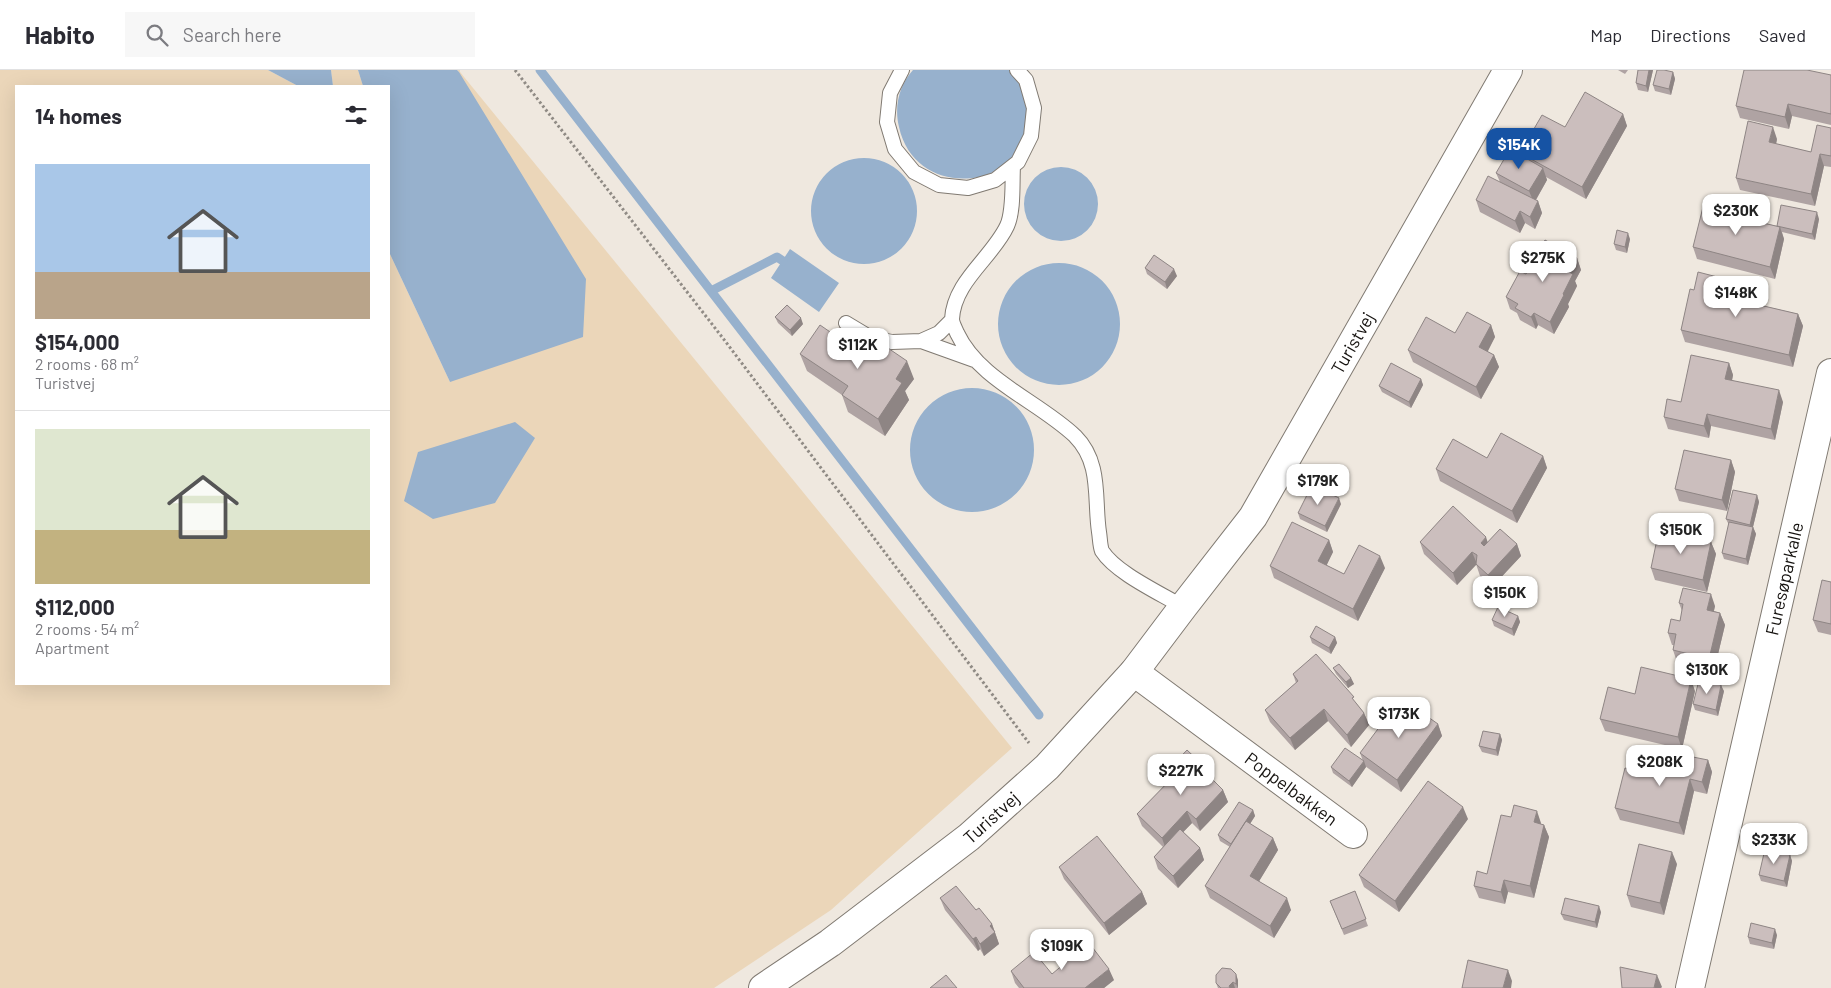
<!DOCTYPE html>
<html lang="en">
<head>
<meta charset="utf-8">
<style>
	body { margin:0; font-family:Barlow,sans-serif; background:#f7f7f7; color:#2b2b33; height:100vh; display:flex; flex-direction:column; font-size:19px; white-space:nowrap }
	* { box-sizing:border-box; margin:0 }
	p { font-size:16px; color:#7c7c81 }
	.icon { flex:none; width:28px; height:28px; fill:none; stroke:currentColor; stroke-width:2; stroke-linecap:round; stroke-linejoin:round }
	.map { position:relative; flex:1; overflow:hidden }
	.drawer { position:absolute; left:15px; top:15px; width:375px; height:600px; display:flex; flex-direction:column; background:#fff; border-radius:0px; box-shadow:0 5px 20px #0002 }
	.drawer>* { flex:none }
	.price { position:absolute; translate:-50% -42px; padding:0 11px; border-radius:10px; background:#fff; color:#222; font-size:16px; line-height:32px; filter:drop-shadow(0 1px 2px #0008) }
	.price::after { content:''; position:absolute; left:50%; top:30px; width:15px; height:11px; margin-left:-8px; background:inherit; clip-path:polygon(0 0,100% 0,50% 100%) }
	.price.active { background:#1653a4; color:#fff }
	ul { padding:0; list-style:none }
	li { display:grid; align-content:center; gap:10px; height:265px; padding:0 20px }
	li+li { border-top:1px solid #e1e1e2 }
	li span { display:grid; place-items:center; height:155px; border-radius:0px; color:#555 }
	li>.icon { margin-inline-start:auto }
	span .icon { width:90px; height:90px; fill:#fffc; stroke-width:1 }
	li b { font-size:21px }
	h2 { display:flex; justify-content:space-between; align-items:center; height:60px; padding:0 20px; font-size:21px }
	header { display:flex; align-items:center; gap:30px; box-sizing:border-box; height:70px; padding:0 25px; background:#fff; border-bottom:1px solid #e1e1e2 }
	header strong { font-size:24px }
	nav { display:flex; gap:28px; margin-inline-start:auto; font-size:18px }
	.search { width:350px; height:45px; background:#f7f7f7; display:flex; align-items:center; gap:12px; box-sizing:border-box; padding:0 18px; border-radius:0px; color:#7c7c81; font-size:19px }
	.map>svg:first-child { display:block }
	.green { fill:#ebd6b9 }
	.water { fill:#97b1cd }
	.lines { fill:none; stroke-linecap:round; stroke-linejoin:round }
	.stream { stroke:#97b1cd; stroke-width:9 }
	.service-casing { stroke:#807a72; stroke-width:16 }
	.minor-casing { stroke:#807a72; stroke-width:30 }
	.path { stroke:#908b85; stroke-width:3; stroke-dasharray:2.5 2.5; stroke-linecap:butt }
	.service { stroke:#fff; stroke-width:14 }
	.minor { stroke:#fff; stroke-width:28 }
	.wall { fill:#afa3a3 }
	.shaded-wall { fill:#8e8584 }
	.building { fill:#cbbebd; stroke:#8e8584 }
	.labels { text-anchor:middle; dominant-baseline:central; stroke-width:5; stroke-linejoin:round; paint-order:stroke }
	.street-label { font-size:18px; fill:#15120f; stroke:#fdf6ec }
</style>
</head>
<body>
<header>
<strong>Habito</strong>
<div class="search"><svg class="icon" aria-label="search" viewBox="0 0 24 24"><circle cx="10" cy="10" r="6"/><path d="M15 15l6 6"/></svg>Search here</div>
<nav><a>Map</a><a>Directions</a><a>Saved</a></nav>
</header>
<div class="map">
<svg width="1831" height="918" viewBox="0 0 1831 918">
	<rect width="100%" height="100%" fill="#efe8df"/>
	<path class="green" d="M0,0h268l30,16h-282v598h373v-432l61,130 9,-310 -2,-2h3v2l552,676 -181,162 -117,78h-714z
		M331,0h27l5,16h-30z"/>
	<path class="water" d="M268,0h63l2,16h-35z
		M358,0h99l2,2 127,207 -3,58 -133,45 -61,-130v-166h-26z
		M913,0h99c11,12 16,26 17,42 4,78 -113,93 -130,15 -5,-20 0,-42 14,-57z
		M811 141a53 53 0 1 1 106 0a53 53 0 1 1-106 0Z
		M1024 134a37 37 0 1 1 74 0a37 37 0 1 1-74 0Z
		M790,179l49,34 -20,29 -48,-34z
		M998 254a61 61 0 1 1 122 0a61 61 0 1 1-122 0Z
		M910 380a62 62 0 1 1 124 0a62 62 0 1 1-124 0Z
		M515,352l20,16 -40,65 -62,16 -29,-18 14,-49z"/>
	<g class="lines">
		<path class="stream" d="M540,0l499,645
			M711,221l66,-34 6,4"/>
		<g class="service-casing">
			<path id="service" d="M902,0l-12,23 -3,29 8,27 19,23 25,13 29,3 27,-8 23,-18 13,-26 3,-28 -8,-28 -9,-10
				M1013,96c-1,17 1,45 -6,60 -15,32 -53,55 -55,93 0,4 3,9 5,14 22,47 81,68 118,103 27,27 19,63 24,96 1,6 1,14 3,19 14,22 58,42 81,56
				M846,253l25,15 21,4 29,-1 18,-8 12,-12
				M921,271l53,19"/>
		</g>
		<g class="minor-casing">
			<g id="minor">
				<path id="s1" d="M1134,602l219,162"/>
				<path id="s2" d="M763,918l67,-45 139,-106 78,-70 87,-95 49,-65 70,-90 255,-447"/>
				<path id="s3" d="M1690,918l141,-615"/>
			</g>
		</g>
		<path class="path" d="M515,0l207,267 307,406"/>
		<use href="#service" class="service"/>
		<use href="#minor" class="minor"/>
	</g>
	<path class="wall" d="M1618,0h10l-3,4z
		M1638,0h15l-5,22 -10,-2 -2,-7z
		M1673,2l2,7 -4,16 -16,-4 -2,-6z
		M1831,5v50l-39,-9 -3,13 -49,-11 -4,-12z
		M1623,44l4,12 -41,73 -40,-22 1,3 -11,20 2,1 4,12 -7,16 -10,-6 -5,10 -40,-21 -4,-12 24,-18 -4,-9 25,-17 -1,-3 45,-26z
		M1831,58v39l-7,-1 -9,40 -75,-16 -4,-12 41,-39 -1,5 35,8z
		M1726,139l3,6 48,11 42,-7 -4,21 -33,-8 2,7 -9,40 -78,-20 -4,-12z
		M1630,169l-3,14 -11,-3 -2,-6z
		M1577,188l4,12 -6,11 2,5 -9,18 1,3 -15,27 -16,-9 -2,4 -16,-9 -3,-7 -7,-4 -4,-12 20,-23z
		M1145,198l32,8 -10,13 -20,-15z
		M1729,210l5,12 -2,6 66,16 5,12 -10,41 -108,-25 -4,-12 13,-40z
		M775,247l28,7 -11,12 -14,-13z
		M1491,255l4,12 -8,14 7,4 5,12 -18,32 -68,-37 -5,-12 47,-17z
		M800,284l68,4 46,21 -9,12 4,9 -24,36 -37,-24 -6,-17 -35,-24z
		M1729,293l4,12 -1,5 51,22 -8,38 -64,-14 -2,12 -41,-9 -4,-12z
		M1421,309l2,6 -12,23 -29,-16 -3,-6z
		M1543,386l4,12 -30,55 -77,-42 -4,-12 51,-11z
		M1731,390l4,12 -8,39 -48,-10 -4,-12z
		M1757,425l2,7 -6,25 3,7 -8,31 -24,-6 -2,-6 7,-28 -3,-6z
		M1341,434l-14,28 -27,-13 -2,-6z
		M1329,470l4,12 -7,13 18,9 41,-6 -27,53 -84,-43 -4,-12z
		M1420,472l97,2 4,12 -29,31 -12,-11 -4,-12 -19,21 -33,-31z
		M1711,472l5,12 -9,38 -52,-12 -4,-12z
		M1831,512v53l-13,-3 -5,-12z
		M1679,533l36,3 -1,5 6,2 5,12 -11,46 -14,-4 -2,8 -7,-1 -3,-10 -11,-2 -4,-12 1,-5h-2l-4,-12 12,-12 2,-10z
		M1518,546l2,6 -6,14 -20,-10 -2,-6z
		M1310,567h25l2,6 -6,11 -19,-11z
		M1333,598l18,10 3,6 -6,4 -12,-14z
		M1293,604l63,29 8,10 5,12 -18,22 -23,-26 -33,29 -25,-28 -5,-12 31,-27z
		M1695,621l-13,58 -77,-18 -5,-12 35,-25z
		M1724,621l-6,25 -23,-6 -2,-6z
		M1438,654l4,12 -41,56 -36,-26 1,1 -14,20 -19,-14 -2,-6 32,-6 -3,-8z
		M1500,664l2,6 -4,16 -16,-4 -3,-6z
		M1708,690l4,12 -5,22 -13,-3 -10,44 -64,-15 -5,-12 34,-34 43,-12z
		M1170,698l39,8 14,14 5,12 -28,29 -8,-8 -9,9 17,16 4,12 -26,28 -20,-19 -4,-12 9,-10 -21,-21 -5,-12 36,-37z
		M1253,740l2,6 -5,8 23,14 5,12 -19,31 32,29 -17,28 -64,-40 -5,-12 25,-39 -10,-6 -2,-6z
		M1468,749l-69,93 -35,-25 -5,-12z
		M1541,753v1l3,1 5,12 -15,61 -26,-6 -3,12 -26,-6 -5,-12z
		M1790,785l2,6 -5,26 -26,-6 -2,-6z
		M1677,794l-13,51 -33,-8 -4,-12z
		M1059,797l83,25 5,12 -38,31 -45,-56z
		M1355,821l13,35 -24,9 -14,-34z
		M940,828l36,12 16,14 7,20 -15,12 -4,-7 -2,2 -33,-41z
		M1601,842l-4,16 -33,-8 -3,-6z
		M1777,865l-3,14 -24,-5 -2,-7z
		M1011,901l41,3 62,6 -10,8h-85l-4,-5z
		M1238,910v8h-20l-2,-5z"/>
	<path class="shaded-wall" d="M1649,0h4l-5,22 -2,-6z
		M1673,2l2,7 -4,16 -2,-6z
		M1788,34l4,12 -3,13 -4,-12z
		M1623,44l4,12 -41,73 -4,-12z
		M1773,57l4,12 -3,15 -5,-12z
		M1820,84l4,12 -9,40 -4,-12z
		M1543,98l4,12 -13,23 -5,-12z
		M1538,131l4,12 -7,16 -5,-12z
		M1520,141l5,12 -5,10 -5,-12z
		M1817,142l2,7 -4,21 -3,-6z
		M1780,157l4,12 -9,40 -5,-12z
		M1628,163l2,6 -3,14 -2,-6z
		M1577,188l4,12 -6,11 2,5 -9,18 1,3 -15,27 -4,-12 19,-50z
		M1174,199l3,7 -10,13 -2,-7z
		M1729,210l5,12 -4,17 -5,-12z
		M1534,243l4,12 -2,4 -5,-12z
		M1798,244l5,12 -10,41 -4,-12z
		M801,248l2,6 -11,12 -2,-6z
		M1491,255l4,12 -11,22 -5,-12z
		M1494,285l5,12 -18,32 -5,-12z
		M907,291l7,18 -9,12 4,9 -24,36 -7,-17 18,-40z
		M1729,293l4,12 -3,16 -5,-12z
		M1421,309l2,6 -12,23 -2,-6z
		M1779,320l4,12 -8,38 -4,-11z
		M1707,344l4,12 -2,12 -5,-12z
		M1543,386l4,12 -30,55 -5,-12z
		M1731,390l4,12 -8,39 -5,-11z
		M1757,425l2,7 -7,29 -2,-6z
		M1339,428l2,6 -14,28 -2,-6z
		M1753,457l3,7 -8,31 -2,-6z
		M1486,467l4,12 -5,6 -4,-12z
		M1329,470l4,12 -10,21 -5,-12z
		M1711,472l5,12 -9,38 -4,-12z
		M1517,474l4,12 -29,31 -4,-12z
		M1472,482l5,12 -20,21 -4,-12z
		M1380,486l5,12 -27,53 -5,-12z
		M1711,524l4,12 -4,16 -4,-12z
		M1720,543l5,12 -11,46 -5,-12z
		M1518,546l2,6 -6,14 -2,-7z
		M1335,567l2,6 -6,11 -2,-6z
		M1696,585l4,12 -2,8 -4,-12z
		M1351,608l3,6 -6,4 -2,-6z
		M1691,609l4,12 -13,58 -4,-12z
		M1721,615l3,6 -6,25 -2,-6z
		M1324,639l4,12 -33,29 -5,-12z
		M1364,643l5,12 -18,22 -4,-12z
		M1438,654l4,12 -41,56 -4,-12z
		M1500,664l2,6 -4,16 -2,-6z
		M1708,690l4,12 -5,22 -5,-12z
		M1364,691l2,6 -14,20 -3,-6z
		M1206,698l4,12 -7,-10z
		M1690,709l4,12 -10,44 -5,-12z
		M1223,720l5,12 -28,29 -4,-12z
		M1463,737l5,12 -69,93 -4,-11z
		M1253,740l2,6 -22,34 -2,-6z
		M1187,741l5,12 -26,27 -4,-12z
		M1537,741l4,12 -3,11 -4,-12z
		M1544,755l5,12 -15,61 -4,-12z
		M1273,768l5,12 -23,38 -5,-12z
		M1200,778l4,12 -26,28 -5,-12z
		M1672,782l5,12 -13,51 -4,-12z
		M1790,785l2,6 -5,26 -3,-6z
		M1504,810l4,12 -3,12 -4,-12z
		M1142,822l5,12 -38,31 -5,-12z
		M1287,828l4,12 -17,28 -4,-12z
		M1599,836l2,6 -4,16 -2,-6z
		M992,854l7,20 -15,12 -4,-12 10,-18z
		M1775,859l2,6 -3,14 -2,-6z
		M976,867l4,12 -2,2 -5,-12z
		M1109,899l5,11 -10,8h-19z
		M1508,900l4,11 -1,7h-8z
		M1236,904l2,6v8l-2,-4z
		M1657,905l5,12 -1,1h-7z
		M1233,912l2,6h-5l-1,-2z"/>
	<path class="building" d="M1638,0h11l-3,16 -10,-3z
		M1657,0h7l9,2 -4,17 -16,-4z
		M1744,0h63l24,5v39l-43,-10 -3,13 -49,-11z
		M1585,22l38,22 -41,73 -62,-34 22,-38 23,12z
		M1748,51l25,6 -4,15 42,10 6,-27 14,3v28l-11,-2 -9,40 -75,-16z
		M1510,79l33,19 -14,23 -33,-18z
		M1488,106l50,25 -8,16 -10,-6 -5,10 -39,-21z
		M1704,133l22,6 -1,5 55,13 -10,40 -77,-20z
		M1781,135l36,7 -5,22 -35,-8z
		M1617,160l11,3 -3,14 -11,-3z
		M1545,170l32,18 -8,14 4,2 -10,20 1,1 -14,27 -16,-9 -3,4 -16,-9 3,-4 -12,-7 14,-26 6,3z
		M1154,185l20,14 -9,13 -20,-14z
		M1698,202l31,8 -4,17 73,17 -9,41 -108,-25 9,-41 4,1z
		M787,235l14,13 -11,12 -15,-13z
		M1467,242l24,13 -12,22 15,8 -18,32 -68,-37 18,-33 29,16z
		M820,255l48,33 11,-16 28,19 -11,18 6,4 -24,36 -36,-24 6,-9 -48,-32z
		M1691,285l38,8 -4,16 54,11 -8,39 -64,-15 -3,12 -40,-9 3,-18 14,3z
		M1391,293l30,16 -12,23 -30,-16z
		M1501,363l42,23 -31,55 -76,-42 17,-30 34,19z
		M1684,380l47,10 -9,40 -47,-11z
		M1312,415l27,13 -14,28 -27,-13z
		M1733,420l24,5 -7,30 -24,-6z
		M1453,436l33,31 -5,6 3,3 16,-17 17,15 -29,31 -12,-11 1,-9 -5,-3 -19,21 -33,-31z
		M1292,452l37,18 -11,21 26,13 15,-29 21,11 -27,53 -83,-43z
		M1729,452l24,5 -7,32 -24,-6z
		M1659,460l52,12 -8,38 -52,-12z
		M1822,510l9,2v42l-18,-4z
		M1683,518l28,6 -4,16 13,3 -11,46 -13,-4 -2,8 -7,-1 2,-8 -16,-4 3,-16 -8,-1 3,-14 9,2 3,-17 -4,-1z
		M1498,537l20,9 -6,13 -20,-9z
		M1316,556l19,11 -6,11 -19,-11z
		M1316,584l38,43 -2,1 12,15 -17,22 -23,-26 -34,29 -25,-28 33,-29 -5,-7z
		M1339,594l12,14 -5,4 -13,-14z
		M1641,597l50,12 -13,58 -78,-18 8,-32 27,7z
		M1699,610l22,5 -5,25 -23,-6z
		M1401,628l37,26 -41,56 -37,-27z
		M1483,661l17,3 -4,16 -17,-4z
		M1345,678l19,13 -15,20 -18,-14z
		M1187,680l19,18 -3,2 20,20 -27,29 -9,-8 -25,27 -25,-24 39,-40 -6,-6z
		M1654,683l38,9 1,-5 15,3 -6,22 -12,-3 -11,44 -64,-15 10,-40 24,6z
		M1428,711l35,26 -68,94 -36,-26z
		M1239,732l14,8 -22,34 -13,-9z
		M1514,735l23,6 -3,11 10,3 -14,61 -26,-6 -3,12 -27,-6 3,-15 10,3 14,-59 10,2z
		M1246,751l27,17 -23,38 37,22 -17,28 -65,-40z
		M1180,759l20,19 -27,28 -19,-19z
		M1097,766l45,56 -38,31 -45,-56z
		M1639,774l33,8 -12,51 -33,-8z
		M1765,779l25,6 -6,26 -25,-6z
		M956,816l20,24 3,-2 13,16 -2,2 5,6 -15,12 -4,-7 -3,2 -33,-41z
		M1355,821l11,28 -24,10 -12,-28z
		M1565,828l34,8 -4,16 -34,-8z
		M1751,853l24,6 -3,14 -24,-6z
		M1089,873l20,26 -24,19h-61l-13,-17 23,-19 18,22z
		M1468,890l40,10 -5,18h-41z
		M1620,897l37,8 -3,13h-32z
		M1222,898l9,1 5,5v10l-3,-2 -4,4 1,2h-9l-5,-5v-8z
		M946,905l11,13h-27z"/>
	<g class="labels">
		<g class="street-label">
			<text stroke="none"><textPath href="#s2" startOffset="885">Turistvej</textPath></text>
			<text stroke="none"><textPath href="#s3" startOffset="420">Furesøparkalle</textPath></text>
			<text stroke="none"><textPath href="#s1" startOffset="196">Poppelbakken</textPath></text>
			<text stroke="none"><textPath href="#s2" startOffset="285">Turistvej</textPath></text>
		</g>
	</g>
</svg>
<b class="price active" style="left:1519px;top:100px">$154K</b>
<b class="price" style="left:1736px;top:166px">$230K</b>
<b class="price" style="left:1543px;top:213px">$275K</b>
<b class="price" style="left:1736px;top:248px">$148K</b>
<b class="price" style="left:858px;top:300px">$112K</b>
<b class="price" style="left:1318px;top:436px">$179K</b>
<b class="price" style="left:1681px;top:485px">$150K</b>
<b class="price" style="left:1505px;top:548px">$150K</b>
<b class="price" style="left:1707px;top:625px">$130K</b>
<b class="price" style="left:1399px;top:669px">$173K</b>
<b class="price" style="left:1660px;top:717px">$208K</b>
<b class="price" style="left:1181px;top:726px">$227K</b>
<b class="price" style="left:1774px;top:795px">$233K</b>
<b class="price" style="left:1062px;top:901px">$109K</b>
<section class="drawer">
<h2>14 homes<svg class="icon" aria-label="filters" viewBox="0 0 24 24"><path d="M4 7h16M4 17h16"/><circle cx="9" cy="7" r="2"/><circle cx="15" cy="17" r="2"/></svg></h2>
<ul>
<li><span style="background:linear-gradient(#a9c7e8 70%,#b9a48a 0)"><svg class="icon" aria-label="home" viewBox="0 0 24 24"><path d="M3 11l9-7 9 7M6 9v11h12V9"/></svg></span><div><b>$154,000</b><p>2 rooms · 68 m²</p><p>Turistvej</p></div></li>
<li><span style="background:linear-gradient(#dfe7d0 65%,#c2b280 0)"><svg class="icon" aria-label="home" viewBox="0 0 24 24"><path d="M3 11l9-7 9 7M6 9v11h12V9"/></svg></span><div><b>$112,000</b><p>2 rooms · 54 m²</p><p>Apartment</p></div></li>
</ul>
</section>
</div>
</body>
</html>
